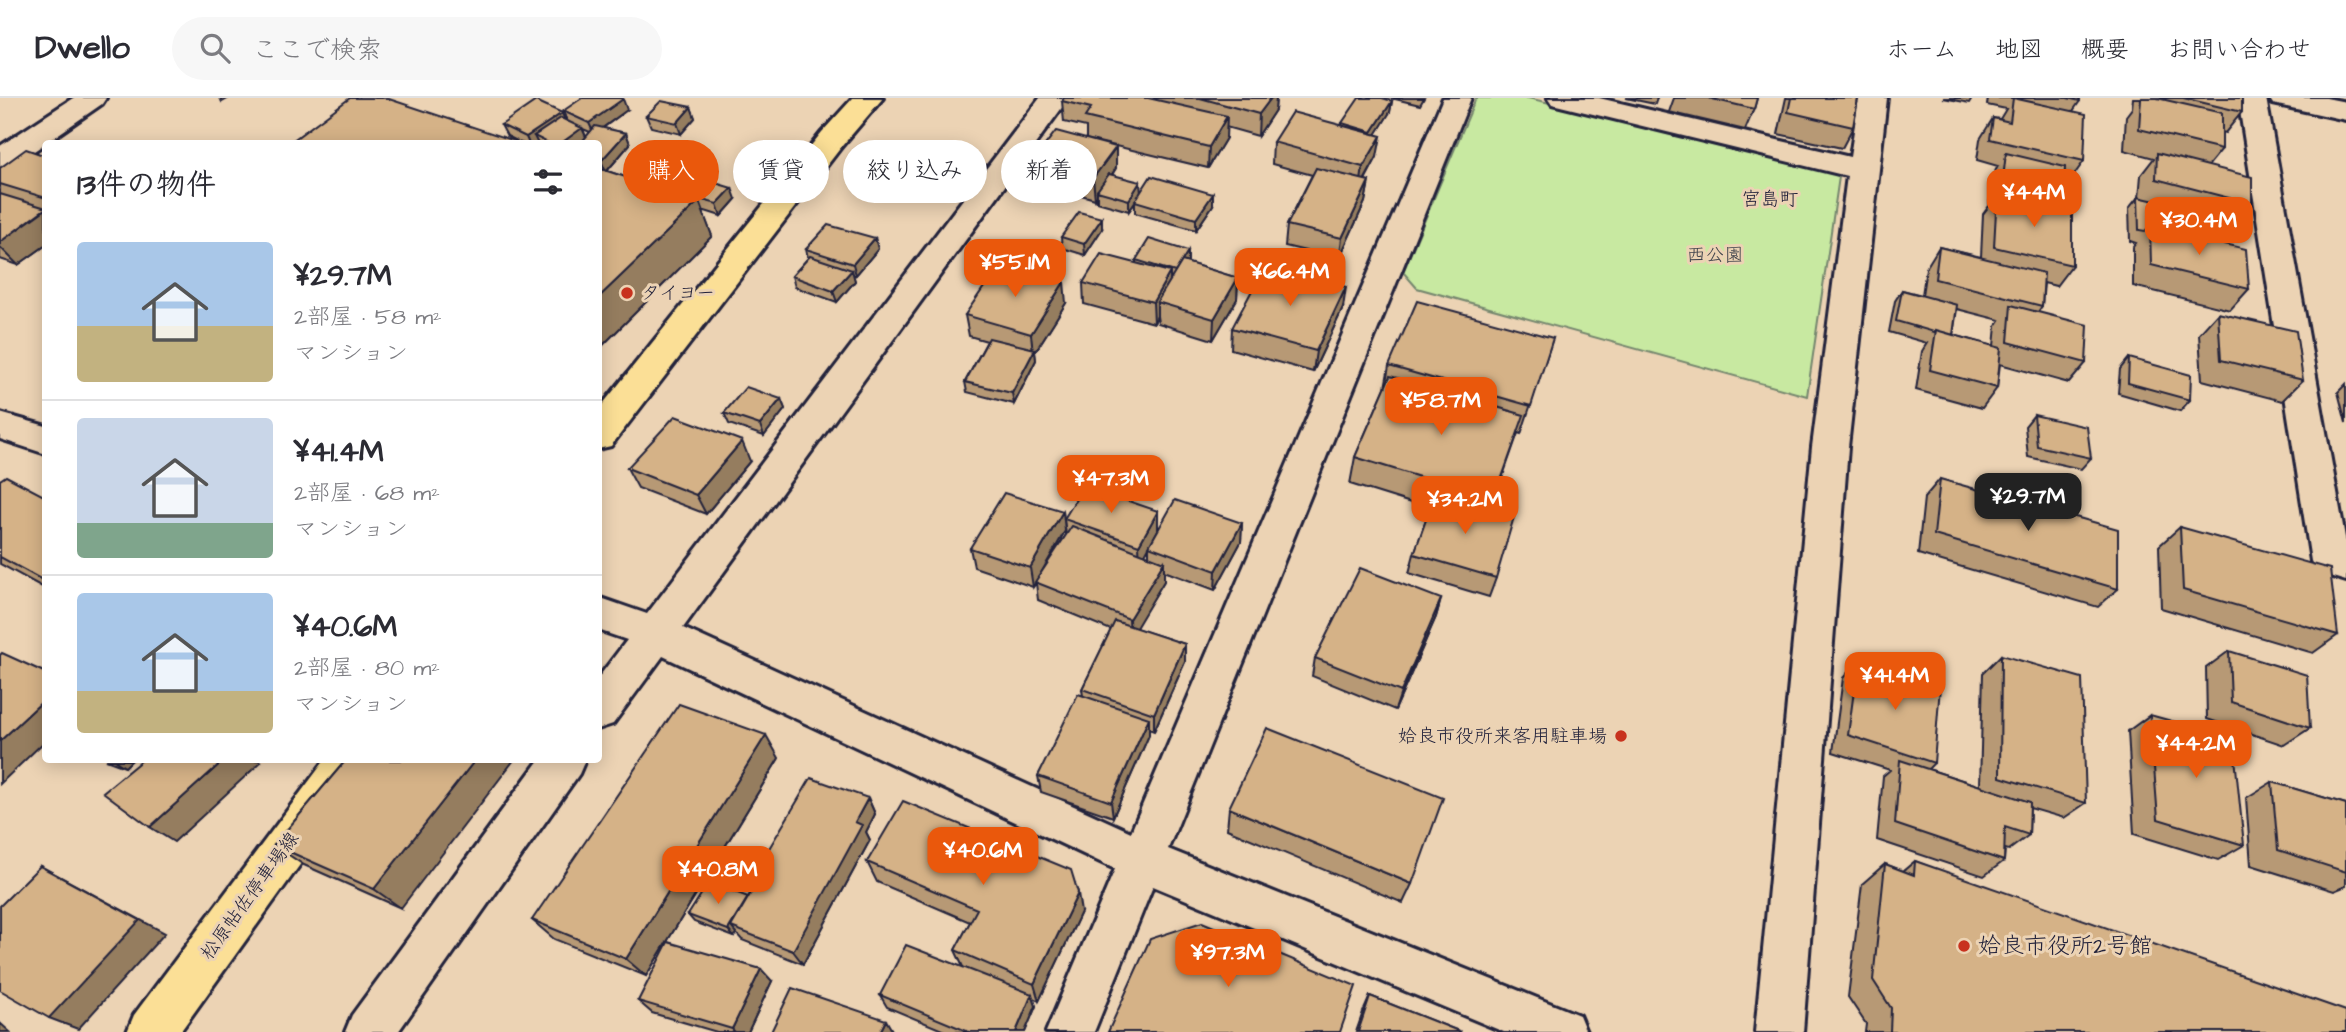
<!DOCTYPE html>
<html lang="ja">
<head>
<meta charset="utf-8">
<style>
	body { margin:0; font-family:"Architects Daughter","Klee One",sans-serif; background:#f7f7f7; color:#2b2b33; height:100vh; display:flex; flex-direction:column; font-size:26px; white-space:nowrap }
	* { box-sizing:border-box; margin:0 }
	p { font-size:23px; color:#7c7c81 }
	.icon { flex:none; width:38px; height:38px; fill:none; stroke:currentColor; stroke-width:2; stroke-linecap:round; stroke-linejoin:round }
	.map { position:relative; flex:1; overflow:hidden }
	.sheet { position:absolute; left:42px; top:42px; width:560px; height:623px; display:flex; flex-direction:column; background:#fff; border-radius:7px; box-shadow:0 4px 18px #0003 }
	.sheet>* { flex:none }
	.hud { position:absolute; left:623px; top:42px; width:665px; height:63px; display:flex; gap:14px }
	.price { position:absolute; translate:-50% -60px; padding:0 16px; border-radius:14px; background:#ea580c; color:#fff; font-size:23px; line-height:46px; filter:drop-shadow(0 2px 4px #0008) }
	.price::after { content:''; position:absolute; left:50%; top:42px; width:21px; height:16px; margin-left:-10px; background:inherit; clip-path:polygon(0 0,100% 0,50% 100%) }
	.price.selected { background:#222; color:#fff }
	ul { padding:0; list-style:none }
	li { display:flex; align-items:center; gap:21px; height:175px; padding:0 35px }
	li+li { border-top:2px solid #e1e1e2 }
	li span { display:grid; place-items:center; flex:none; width:196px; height:140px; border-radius:7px; color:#555 }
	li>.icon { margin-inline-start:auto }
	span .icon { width:84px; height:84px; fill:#fffc; stroke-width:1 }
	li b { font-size:30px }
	h2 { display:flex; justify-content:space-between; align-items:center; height:84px; padding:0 35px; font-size:30px }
	.tag { padding:0 24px; border-radius:32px; background:#fff; box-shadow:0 4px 18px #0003; font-size:24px; line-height:63px }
	.tag.selected { background:#ea580c; color:#fff }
	header { display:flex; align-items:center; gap:42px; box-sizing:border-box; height:98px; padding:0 35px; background:#fff; border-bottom:2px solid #e1e1e2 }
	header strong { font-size:33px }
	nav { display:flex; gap:38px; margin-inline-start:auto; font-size:24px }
	.search { width:490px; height:63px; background:#f7f7f7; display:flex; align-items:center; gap:18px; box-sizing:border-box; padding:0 24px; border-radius:38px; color:#7c7c81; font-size:26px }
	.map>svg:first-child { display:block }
	.green { fill:#c8e9a1; stroke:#75866e; stroke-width:2 }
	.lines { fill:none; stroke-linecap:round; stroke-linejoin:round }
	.minor-casing { stroke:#22223b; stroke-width:6 }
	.major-casing { stroke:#22223b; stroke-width:6 }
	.minor { fill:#ecd3b4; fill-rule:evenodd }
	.major { fill:#fbdf96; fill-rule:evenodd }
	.wall { fill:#b79974; stroke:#22223b; stroke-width:2; fill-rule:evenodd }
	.shaded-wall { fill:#957d5e; stroke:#22223b; stroke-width:2 }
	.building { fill:#d5b287; stroke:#22223b; stroke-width:2 }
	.poi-dot { fill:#c8321e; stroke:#ecd3b4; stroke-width:2.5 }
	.labels { text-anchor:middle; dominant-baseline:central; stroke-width:6; stroke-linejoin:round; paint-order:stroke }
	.far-quarter-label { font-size:19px; fill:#22223b; stroke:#ecd3b4 }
	.park-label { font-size:19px; fill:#3b404a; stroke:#ecd3b4 }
	.poi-label { font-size:19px; fill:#22223b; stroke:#ecd3b4; text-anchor:start }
	.street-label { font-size:19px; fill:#22223b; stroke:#ecd3b4 }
	.near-poi-label { font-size:23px; fill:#22223b; stroke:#ecd3b4; text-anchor:start }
</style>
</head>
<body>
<header>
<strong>Dwello</strong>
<div class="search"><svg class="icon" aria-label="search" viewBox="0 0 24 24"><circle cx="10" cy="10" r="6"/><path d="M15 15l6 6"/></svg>ここで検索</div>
<nav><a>ホーム</a><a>地図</a><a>概要</a><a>お問い合わせ</a></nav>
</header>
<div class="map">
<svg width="2346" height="934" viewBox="0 0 2346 934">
	<rect width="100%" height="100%" fill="#ecd3b4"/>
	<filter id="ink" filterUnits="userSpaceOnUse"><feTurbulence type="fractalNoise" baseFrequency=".0143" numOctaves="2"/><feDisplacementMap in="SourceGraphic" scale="14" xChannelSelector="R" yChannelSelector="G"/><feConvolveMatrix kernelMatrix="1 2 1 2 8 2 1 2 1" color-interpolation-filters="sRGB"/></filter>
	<g filter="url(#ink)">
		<path class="green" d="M1476,0h52l312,72 -33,226 -390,-108 -14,-16z"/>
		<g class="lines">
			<g class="minor-casing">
				<path id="minor" d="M73,0h33l-4,6 -91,63 -11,3v-24z
					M1040,0h29l-386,530 448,204 312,-734h28l-303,751 411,166 7,17h-82l-351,-146 -59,146h-48l69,-163 -452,-213 -50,68 -15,5v-51l29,-38 -29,-10v-33l49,17z
					M1548,0h51l251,59 9,-59h28l-39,349 -45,585h-48l57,-585 35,-271 -295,-72z
					M2238,0h28l80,445v38l-30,-9 -5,-11z
					M2269,0h57l20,4v18l-73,-16z
					M0,315l46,13v28l-46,-15z
					M539,662h46l-6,14 -181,258h-53l7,-17z"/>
			</g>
			<g class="major-casing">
				<path id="major" d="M853,0h30l-41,48 -231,300 -13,3v-39l224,-278z
					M325,662h46l-6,14 -185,258h-53l7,-17z"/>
			</g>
			<use href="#minor" class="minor"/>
			<use href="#major" class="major"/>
		</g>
		<path class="wall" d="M1154,0h122l-1,12 -17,26 -32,-9v11l-18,30 -122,-29v-12l-22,-5 -2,-21 92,-2z
			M1391,0h33l-4,7z
			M1626,0h31l-2,6z
			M1674,0h83l-3,11 -9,21 -76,-18z
			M1786,0h72l-5,29 -11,21 -64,-14z
			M1943,0h29l-3,5z
			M1988,0h92v3l-7,10 11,50 -15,21 -5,-1 -1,22 -3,4 12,58 -16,21 -12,-3 -2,23 -4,6 48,51 -17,20 -69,-19 -3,24 -15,20 -66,-18 6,-39 5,-8 -38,-11 6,-31 7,-11 20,5 4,-27 13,-21 42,10 2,-43 6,-8 4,-31 5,-9 -21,-6 3,-21 13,-21 7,1 6,-10 -19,-4zM1957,211l43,11 -4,6 -2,20 -41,-11z
			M2133,0h109v14l-17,21 -3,-1v17l-14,17 44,38 -19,21 -56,-14 2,22 70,56 -19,21 -97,-24v-39l3,-4 -6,-2 -1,-33 9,-11 1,1 2,-23 13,-17 -30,-8 2,-34 6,-8z
			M1392,3l-2,11 -14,22 1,23 -12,23 4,1 -4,21 -26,57 -54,-13 2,-21 25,-50 -40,-11 1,-22 69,-16v-3z
			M691,9l4,11 -14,16 -30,-7 -5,-11z
			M627,12l-24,18 23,5 4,11 -23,27 69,23v-1l60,6 -15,17 -19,-6 10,26 -114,114v-206h-310l229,-3 -10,-5 -6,-11 64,-5 2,1 -4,-10zM583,31l7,3 -4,5z
			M1116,49v21l-4,7 29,17 72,13 -17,25 -61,-17v-10l-6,8 -32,-9v-6l-2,3 -59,-17 -3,-21z
			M46,58v89l-28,20 -18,-6v-91z
			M1102,131l-17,26 -23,-7 -1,-11z
			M875,140l3,11 -22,26h-3l2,6 -18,21 -42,-15 -3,-11 16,-18 -2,-9z
			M1136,162l52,2v1l50,15 -1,21 -24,41 -55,-17 -1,-7 -3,7 -70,-19 -1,-21 53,-20z
			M1066,205l-31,49 1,8 -22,44 -47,-12 -2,-10 22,-41 -18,-5 -4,-21z
			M1343,210l-30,64 -82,-23 1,-21z
			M2218,215l85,67 -21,21 -80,-21 -3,-46z
			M1553,240l-32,96 -3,-1 -27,77 5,68 -7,19 -80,-24 5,-19 16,-45 -80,-25 5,-27 30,-69 4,-22z
			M2129,260l61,42 -10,11 -62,-18 2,-24z
			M2346,286v39l-8,-31z
			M781,301l4,10 -21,27 -35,-12 -5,-11z
			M2034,317l57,43 -10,11 -53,-12 -3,-31z
			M750,363l-44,53 -68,-26 -11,-20z
			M1940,381l178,110 -20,18 -180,-53 6,-56z
			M0,382l46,17v92l-46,-25z
			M1063,413l2,20 -25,43 26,-39 -2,-16 94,-8v19l84,-7 -1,19 -26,48 -51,-19v10l-29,47 50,16v18l-31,69 -5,-2v6l-36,82 -72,-25 -3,-16 45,-80 -1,-7 29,-59 -73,-30 -2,-17 -3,4 -59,-20 -4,-19zM1149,449v9l-5,-1z
			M2180,429l158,108 -25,18 -152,-45 -2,-62z
			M1441,501l-5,18 -41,93 -83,-34 3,-18z
			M2229,553l81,77 -26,17 -77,-26 -1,-51z
			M2001,557l85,148 -22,15 -34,-10 -1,27 -20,15 -4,-1 -1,12 -20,15 -107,-36 6,-64 7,-6 -57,-18 10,-74 15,-17 76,102 -6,6 52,17 3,-113z
			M2150,617l94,130 -26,15 -84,-26 -6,-103z
			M779,660l-133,218 -92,-37 -22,-19z
			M106,662h26l-7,7z
			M346,662l55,148 -97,-43 -30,-20z
			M2272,684l74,22v82l-12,5 -83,-26 -5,-67z
			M868,700l7,16 -9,18 4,8 -67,124 -61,-24 -6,-7 -2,4 -40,-15 -6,-7 60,-18 9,-14 -5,-6z
			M1229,710l183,76 -9,19 -176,-74z
			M1915,763l431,171h-481l1,-8 -18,-27 14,-113 23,-20 18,7z
			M867,764l214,50 -42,89 -6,-3 3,8 -11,26h-78l-60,-25 -7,-12 83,-28 -8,-17 15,-28 -93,-40z
			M772,883l-24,51h-31l-65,-19 -14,-12z
			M1370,898l91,36h-105l7,-20z"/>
		<path class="shaded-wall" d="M220,0h9l-7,4z
			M1271,0h5l-1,12 -17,26 1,-22z
			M623,1l4,11 -33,24 -5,-11z
			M1392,3l-2,11 -19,31 1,-11z
			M691,9l4,11 -14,16 -4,-11z
			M562,15l5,12 -33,11 4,8h-9l-3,-7z
			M1227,18l-1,22 -18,30 1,-21z
			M582,30l5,11 -6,5h-21z
			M626,35l4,11 -24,28 -5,-11z
			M1381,38l-4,21 -17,31 3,-21z
			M1116,49v21l-16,24 -3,-1v5l-2,3 -2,-21z
			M1369,83l-4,21 -26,57 3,-21z
			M1140,84l1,12 -12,17v-11z
			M732,90l4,11 -15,17 -4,-12z
			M1213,96v11l-17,25v-11z
			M699,103l13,35 -114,114v-52z
			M46,111v36l-28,20 -18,-18v-5z
			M1102,120v11l-17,26 -1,-11z
			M875,140l3,11 -22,26 -3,-11z
			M1188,153v11l-13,21v-11z
			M852,172l3,11 -18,21 -4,-11z
			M1170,174v21l-13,9v14l-3,7 -1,-21z
			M1238,180l-1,21 -24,41 1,-21z
			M1064,184l2,21 -31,49 1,8 -22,44 -2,-11 21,-40 -2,-19z
			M1346,189l-3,21 -30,64 3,-21z
			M781,301l4,10 -21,27 -4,-11z
			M742,343l8,20 -44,53 -10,-19z
			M1063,413l2,20 -32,56 -3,-19z
			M1158,413v19l-18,34 -1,-19z
			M1242,425l-1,19 -26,48 1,-19z
			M1164,464v19l-34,57 -1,-19z
			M1441,501l-5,18 -41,93 6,-18z
			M1185,546v18l-31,69v-17z
			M46,600v42l-46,44v-43z
			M1149,620v17l-36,82 -2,-15z
			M766,637l13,23 -133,218 -20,-17z
			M114,662h18l-7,7z
			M224,662h34l3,2 -87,80 -24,-15z
			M475,662h39l-113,148 -27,-19z
			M868,700l7,16 -9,18 4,8 -67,124 -10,-13 62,-129z
			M40,768l125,67 -87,96 -29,-11z
			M1078,795l3,19 -42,89 -5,-17z
			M748,799l-17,30 5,6 -2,4 -6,-7z
			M761,871l11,12 -24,51h-13l-3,-3z
			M1032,896l4,12 -11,26h-9z
			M886,922l7,12h-13z
			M0,925l10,9h-10z"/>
		<path class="building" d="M350,0h36l138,46h-236z
			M582,0h39l2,1 -34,24 -26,-12z
			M1064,0h84l79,18 -18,31 -124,-30 6,-9 -29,-7z
			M1200,0h71l-12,16z
			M1359,0h23l10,3 -20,31 -30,-9z
			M1708,0h49l-3,11z
			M1791,0h67l-5,29 -65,-15z
			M2013,0l73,16 -2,47 -94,-22 3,-21 17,4z
			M2067,0h13v3z
			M2141,0h16l65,15v36l-83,-20z
			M2183,0h59v14z
			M536,3l26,12 -36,24 -25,-12z
			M661,3l30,6 -14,16 -31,-7z
			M1292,14l89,24 -18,31 -90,-25z
			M561,20l21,10 -22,16h-10l-16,-8z
			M595,28l31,7 -25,28 -3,-1v-16h-18z
			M1056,33l60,16 -23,31 -60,-17z
			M26,51l20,7v42l-46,-14v-16z
			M2006,55l59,14 -2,36 -61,-15z
			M2157,55l95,24v27l-96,-25z
			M598,70l101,33 -101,97z
			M1316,70l53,13 -27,57 -55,-13z
			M1109,76l31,8 -11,18 -32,-9z
			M692,78l40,12 -15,16 -41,-11z
			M1151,78l62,18 -17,25 -61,-18z
			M1997,95l75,17v55l-78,-18z
			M0,96l46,14 -46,34z
			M2138,99l39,9 2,27 -29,-7 -5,5 -6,-1z
			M1079,114l23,6 -18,26 -23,-7z
			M828,127l47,13 -22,26 -47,-15z
			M2150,128l96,23 3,40 -98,-24z
			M1149,141l39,12 -13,21 -39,-12z
			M1939,149l105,26 -2,33 -107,-27z
			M1101,156l69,18 -17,30 -70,-19z
			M810,158l42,14 -19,21 -41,-15z
			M1182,163l56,17 -24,41 -57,-17z
			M999,167l65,17 -33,52 -66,-19z
			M1265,168l81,21 -30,64 -84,-23z
			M1902,192l55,15 -4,30 -17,-5 -2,2 -38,-11z
			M1417,203l136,37 -22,68 -142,-40z
			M2011,207l77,20 -2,38 -78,-21z
			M2218,215l78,18 7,49 -82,-20z
			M1936,232l65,18 -4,40 -67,-18z
			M989,240l46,11 -23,44 -47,-11z
			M2129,260l62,17 -1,25 -62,-17z
			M1390,278l134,39 -30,85 -139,-43z
			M746,289l35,12 -21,26 -36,-12z
			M2034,317l53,12 4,31 -54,-12z
			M675,318l67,25 -46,54 -69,-27z
			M6,378l40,21v85l-46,-25v-77z
			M1940,381l178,50v60l-184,-54z
			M1084,388l74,25 -19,34 -75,-26z
			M1004,395l59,18 -33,57 -60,-20z
			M1435,396l79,23 -18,61 -82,-24z
			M1175,402l67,23 -26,48 -67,-25z
			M1072,428l92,36 -35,57 -94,-37z
			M2180,429l150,42 8,66 -155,-45z
			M1360,470l81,31 -40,93 -86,-34z
			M1115,523l70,23 -31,70 -72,-25z
			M2229,553l78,24 3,53 -79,-26z
			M2,555l44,20v25l-46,43v-86z
			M2001,557l81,23 4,125 -86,-26z
			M1858,563l82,25 -6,77 -86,-28z
			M1078,596l71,24 -38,84 -73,-26z
			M679,606l87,31 -140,224 -94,-39z
			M2150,617l83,23 11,107 -86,-26z
			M1267,630l176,70 -31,86 -183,-76z
			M142,662h82l-74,67 -47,-35z
			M346,662h129l-101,129 -100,-44z
			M1900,662l130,42 -1,33 -24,-8 -1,34 -109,-37z
			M811,680l57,20 -13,24 7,3 -69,126 -62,-24 28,-48 -7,-2z
			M2272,684l74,22v68l-68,-22z
			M903,703l168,69 7,23 -44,91 -79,-34 22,-41 -110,-47z
			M1915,763l431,150v21h-456l1,-24 -18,-28 12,-116 29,11z
			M40,768l100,54 -91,98 -49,-28v-84z
			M709,784l39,15 -20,33 -40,-15z
			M1202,824l154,64 -16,46h-232l42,-93z
			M668,844l93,27 -29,60 -94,-28z
			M906,847l126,49 -16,38h-47l-89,-37z
			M792,890l94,32 -6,12h-109z
			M1370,898l91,36h-103z"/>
	</g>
	<g class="poi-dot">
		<circle cx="627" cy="195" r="7"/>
		<circle cx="1621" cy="638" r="7"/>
		<circle cx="1964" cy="848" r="7"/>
	</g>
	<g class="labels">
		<g class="far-quarter-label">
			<text x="1770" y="101">宮島町</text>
		</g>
		<g class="park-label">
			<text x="1715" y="157">西公園</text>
		</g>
		<g class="poi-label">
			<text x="641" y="195">タイヨー</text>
			<text x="1607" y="638" text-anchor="end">姶良市役所来客用駐車場</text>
		</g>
		<g class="street-label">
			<text transform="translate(250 798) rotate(-54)">松原帖佐停車場線</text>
		</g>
		<g class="near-poi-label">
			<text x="1978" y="848">姶良市役所2号館</text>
		</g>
	</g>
</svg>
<b class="price" style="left:2034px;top:131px">¥44M</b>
<b class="price" style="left:2199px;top:159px">¥30.4M</b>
<b class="price" style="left:1015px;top:201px">¥55.1M</b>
<b class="price" style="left:1290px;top:210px">¥66.4M</b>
<b class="price" style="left:1441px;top:339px">¥58.7M</b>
<b class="price" style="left:1111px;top:417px">¥47.3M</b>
<b class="price selected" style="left:2028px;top:435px">¥29.7M</b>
<b class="price" style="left:1465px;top:438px">¥34.2M</b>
<b class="price" style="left:1895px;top:614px">¥41.4M</b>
<b class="price" style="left:2196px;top:682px">¥44.2M</b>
<b class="price" style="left:983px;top:789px">¥40.6M</b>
<b class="price" style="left:718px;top:808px">¥40.8M</b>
<b class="price" style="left:1228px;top:891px">¥97.3M</b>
<div class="hud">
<a class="tag selected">購入</a>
<a class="tag">賃貸</a>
<a class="tag">絞り込み</a>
<a class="tag">新着</a>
</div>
<section class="sheet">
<h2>13件の物件<svg class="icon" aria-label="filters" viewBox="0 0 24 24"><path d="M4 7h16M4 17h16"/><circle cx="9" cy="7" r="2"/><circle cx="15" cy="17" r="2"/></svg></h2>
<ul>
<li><span style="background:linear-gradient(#a9c7e8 60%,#c2b280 0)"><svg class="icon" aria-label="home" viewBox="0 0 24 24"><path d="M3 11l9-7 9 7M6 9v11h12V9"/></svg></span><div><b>¥29.7M</b><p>2部屋 · 58 m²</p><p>マンション</p></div></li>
<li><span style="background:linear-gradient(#c9d6e8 75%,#7fa58c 0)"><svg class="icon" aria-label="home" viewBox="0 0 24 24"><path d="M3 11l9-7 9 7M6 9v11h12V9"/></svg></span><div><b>¥41.4M</b><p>2部屋 · 68 m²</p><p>マンション</p></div></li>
<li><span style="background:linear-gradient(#a9c7e8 70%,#c2b280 0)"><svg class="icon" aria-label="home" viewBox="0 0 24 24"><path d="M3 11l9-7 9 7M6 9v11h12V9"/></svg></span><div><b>¥40.6M</b><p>2部屋 · 80 m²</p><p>マンション</p></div></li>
</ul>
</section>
</div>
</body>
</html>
